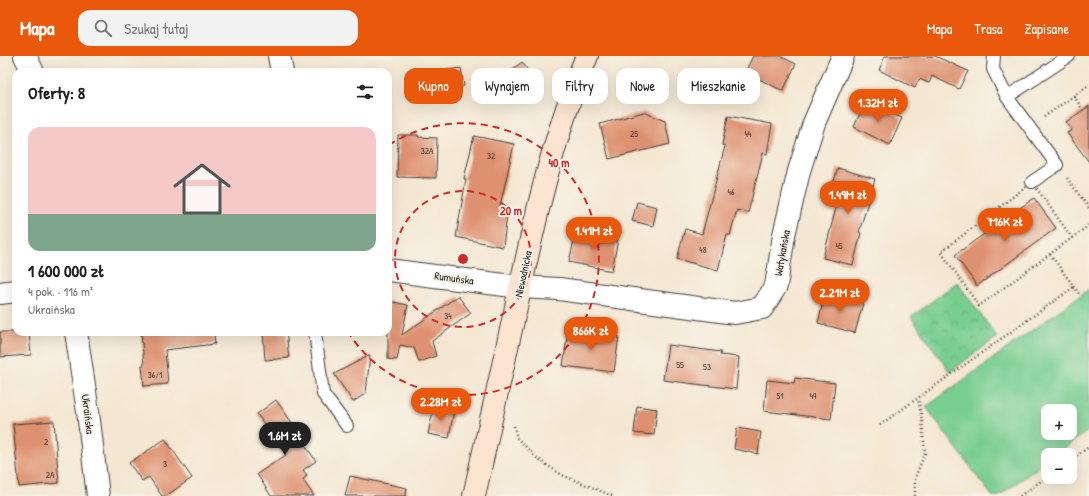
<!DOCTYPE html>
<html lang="pl">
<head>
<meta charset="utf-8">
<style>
	body { margin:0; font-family:"Patrick Hand",sans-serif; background:#f2f2f2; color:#202124; height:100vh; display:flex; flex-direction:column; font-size:15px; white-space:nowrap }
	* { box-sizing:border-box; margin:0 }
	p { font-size:13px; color:#757577 }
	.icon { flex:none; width:22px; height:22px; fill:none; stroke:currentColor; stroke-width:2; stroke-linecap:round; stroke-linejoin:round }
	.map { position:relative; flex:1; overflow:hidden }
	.panel { position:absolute; left:12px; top:12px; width:380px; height:268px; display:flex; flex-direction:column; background:#fff; border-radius:12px; box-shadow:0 4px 16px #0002 }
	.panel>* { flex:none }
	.top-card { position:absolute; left:404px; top:12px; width:380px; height:36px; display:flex; gap:8px }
	.fabs { position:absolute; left:1041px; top:348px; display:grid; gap:8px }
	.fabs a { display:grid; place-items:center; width:36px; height:36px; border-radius:8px; background:#fff; box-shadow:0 4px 16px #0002; font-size:20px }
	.price { position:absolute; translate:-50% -34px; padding:0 9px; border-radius:14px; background:#ea580c; color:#fff; font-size:13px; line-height:26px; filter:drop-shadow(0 1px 2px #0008) }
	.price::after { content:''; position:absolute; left:50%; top:24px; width:12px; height:9px; margin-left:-6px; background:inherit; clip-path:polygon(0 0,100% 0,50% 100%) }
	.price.selected { background:#222; color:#fff }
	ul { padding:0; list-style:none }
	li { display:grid; align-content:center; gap:8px; height:212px; padding:0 16px }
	li span { display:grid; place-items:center; height:124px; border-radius:12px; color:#555 }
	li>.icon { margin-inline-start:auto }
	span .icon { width:72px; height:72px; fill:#fffc; stroke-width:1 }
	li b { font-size:17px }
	h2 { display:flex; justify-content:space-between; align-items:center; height:48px; padding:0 16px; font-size:17px }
	.tag { padding:0 14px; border-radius:12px; background:#fff; box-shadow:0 4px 16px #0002; font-size:14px; line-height:36px }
	.tag.selected { background:#ea580c; color:#fff }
	header { display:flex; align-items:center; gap:24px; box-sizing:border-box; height:56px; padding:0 20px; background:#ea580c; color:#fff }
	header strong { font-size:19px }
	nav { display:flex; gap:22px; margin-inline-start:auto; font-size:14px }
	.search { width:280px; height:36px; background:#f2f2f2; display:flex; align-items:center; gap:10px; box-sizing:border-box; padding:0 14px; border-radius:12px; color:#757577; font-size:15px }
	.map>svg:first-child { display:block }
	.park { fill:url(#park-crowns); stroke:#4a7456 }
	.pitch { fill:#78cd91; stroke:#4a7456; fill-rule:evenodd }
	.building { fill:#de9170 }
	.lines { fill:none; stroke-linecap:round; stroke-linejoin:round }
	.lane-casing { stroke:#3c3a37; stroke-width:14 }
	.street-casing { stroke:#3c3a37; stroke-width:24 }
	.secondary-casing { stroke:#3c3a37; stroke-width:24 }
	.path { stroke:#3c3a37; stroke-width:2.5; stroke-dasharray:1 3; stroke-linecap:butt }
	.lane { stroke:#fff; stroke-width:12 }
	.street { stroke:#fff; stroke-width:22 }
	.secondary { stroke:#fde4d1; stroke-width:22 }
	.ring { fill:none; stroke:#d62828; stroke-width:2; stroke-dasharray:7 5 }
	.labels { text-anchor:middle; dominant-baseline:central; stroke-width:4; stroke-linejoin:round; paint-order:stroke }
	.number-label { font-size:9px; fill:#4c3931 }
	.street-label { font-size:11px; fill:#1c1c1c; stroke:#f7f3e8 }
	.centre { fill:#d62828; stroke:#f7f3e8; stroke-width:2 }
	.ring-label { font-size:12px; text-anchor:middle; font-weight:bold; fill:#d62828; stroke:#f7f3e8; stroke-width:4; stroke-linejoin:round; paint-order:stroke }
</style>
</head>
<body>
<header>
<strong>Mapa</strong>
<div class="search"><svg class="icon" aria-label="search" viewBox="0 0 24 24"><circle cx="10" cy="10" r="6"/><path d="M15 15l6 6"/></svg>Szukaj tutaj</div>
<nav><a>Mapa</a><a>Trasa</a><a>Zapisane</a></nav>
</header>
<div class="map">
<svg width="1089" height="440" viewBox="0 0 1089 440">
	<defs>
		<pattern id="park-crowns" width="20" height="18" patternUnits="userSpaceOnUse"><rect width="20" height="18" fill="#78cd91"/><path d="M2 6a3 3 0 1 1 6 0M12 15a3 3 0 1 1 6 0" fill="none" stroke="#67af7c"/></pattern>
	</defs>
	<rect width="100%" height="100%" fill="#f7f3e8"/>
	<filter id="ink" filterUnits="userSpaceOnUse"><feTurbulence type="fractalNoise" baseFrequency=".025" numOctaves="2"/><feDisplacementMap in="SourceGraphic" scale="8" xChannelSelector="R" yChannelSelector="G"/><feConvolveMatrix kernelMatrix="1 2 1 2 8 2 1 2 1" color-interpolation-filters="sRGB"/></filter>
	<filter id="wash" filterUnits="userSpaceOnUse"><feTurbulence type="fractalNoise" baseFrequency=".012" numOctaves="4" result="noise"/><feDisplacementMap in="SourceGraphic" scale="16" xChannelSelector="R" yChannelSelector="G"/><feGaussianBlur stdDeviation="0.9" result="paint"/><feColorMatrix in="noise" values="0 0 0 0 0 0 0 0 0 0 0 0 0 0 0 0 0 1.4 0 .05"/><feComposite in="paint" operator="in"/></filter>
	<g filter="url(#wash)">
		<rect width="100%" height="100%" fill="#f4e7d2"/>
		<path class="park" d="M957,226l40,55 -47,35 -39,-55z"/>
		<path class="pitch" d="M1089,233v141l-34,25h-7v5l-49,36h-7l-66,-89zM1048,355h22v22h-22z"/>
		<g id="blocks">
			<path class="building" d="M753,0h27l16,8 -13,27 -38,-19z
				M885,0h50l33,15 -9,18 -27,-13 -3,7 -10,-4 -4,9 -36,-18z
				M522,6l17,24 -20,15 -17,-24z
				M461,12l3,18 -38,6 -3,-19z
				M865,46l37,16 -12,27 -36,-18z
				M1089,50v56l-22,-29 5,-3 -6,-8z
				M644,56l21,9 5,23 -61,15 -9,-35z
				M728,60l44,8 -5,30 -4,-1 -15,60 -11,-3 -7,25h-3l-9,35 -41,-11 8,-30 17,5 23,-88 -3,-1z
				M398,79h20v2l19,1 -1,40 -39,-1z
				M474,80l40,8 -14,62 8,2 -5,39 -47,-10 10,-58h-2z
				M838,112l37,11 -16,53 2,1 -8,32 -30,-7 15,-58 -9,-3z
				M1034,142l22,30 -79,58 -22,-31z
				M637,146l20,5 -4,19 -21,-5z
				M576,175l42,8 -6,32 -43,-9z
				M825,237l38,10 -8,30 -37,-10z
				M458,240l13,17 -39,28 4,15 -17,6 -5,-14 -14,-3 -3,15 -9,-1v-58l20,4 -6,30z
				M568,274l51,6 -5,36 -51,-6z
				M0,276h29l2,23 -31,2z
				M141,276h73l1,12 -50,6 3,34 -24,2 -2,-21h2z
				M263,276h23l3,26 -24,2z
				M668,289l53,7 -1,3 19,2 -3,32 -73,-9z
				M370,299l-4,38 -13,9 -19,-28z
				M795,322l40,5 -4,36 -67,-8 3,-31 27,3z
				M276,344l17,24 -2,1 25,36 -13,9 4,5 -4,5 11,16h-43l-14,-22 29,-19 -29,-41z
				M434,350l20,4 -5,28 -21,-4z
				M637,350l20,3 -3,26 -20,-2z
				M54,365l5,62 -40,4 -6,-63z
				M737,372l24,4 -3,22 -24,-5z
				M165,383l27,39 -26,18h-4l-13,-19 -7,4 -13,-18z
				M350,420l57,12 -1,8h-61z"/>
		</g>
	</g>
	<g filter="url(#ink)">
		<use href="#blocks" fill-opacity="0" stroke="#3c3a37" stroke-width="1"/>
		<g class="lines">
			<g class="lane-casing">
				<path id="lane" d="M994,0l-1,13 14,28 62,-41
					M1007,41l50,68 -25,17
					M315,276l8,62 24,32"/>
			</g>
			<g class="street-casing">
				<path id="street" d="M25,0l8,16
					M279,0l3,16
					M388,214l132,17 39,2 176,24 27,-5 14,-22 8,-51 15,-64 15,-48 29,-67
					M0,237l16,-2
					M76,276l12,80 10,84"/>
			</g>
			<g class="secondary-casing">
				<path id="secondary" d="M474,440c16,-69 31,-138 46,-207 17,-79 35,-158 67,-233"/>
			</g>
			<path class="path" d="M1074,40l9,14
				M1044,61l45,-32
				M1067,122l22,30
				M1032,126l40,56 -93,68 -38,-54z
				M1072,182l17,-13
				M1050,198l30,41
				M880,369l194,-138
				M514,370l3,12 22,22 23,15 51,21
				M1070,404l19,-13
				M915,440v-18l10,-25 -3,-33 -4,-21
				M1020,440l28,-20"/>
			<use href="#lane" class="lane"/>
			<use href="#street" class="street"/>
			<use href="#secondary" class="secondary"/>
		</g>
	</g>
	<g class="ring">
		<circle cx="463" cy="203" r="68"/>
		<path d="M389 89A136 136 0 1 1 348 276"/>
	</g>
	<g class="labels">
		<g class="number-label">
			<text x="634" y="78">25</text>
			<text x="748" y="78">44</text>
			<text x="427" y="95">32A</text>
			<text x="491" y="100">32</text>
			<text x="731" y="136">46</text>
			<text x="839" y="190">45</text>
			<text x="703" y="194">48</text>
			<text x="448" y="260">34</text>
			<text x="680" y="309">55</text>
			<text x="707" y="311">53</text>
			<text x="155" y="319">36/1</text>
			<text x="780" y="340">51</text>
			<text x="813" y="340">49</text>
			<text x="46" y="386">2</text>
			<text x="165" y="408">3</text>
			<text x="50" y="419">2A</text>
		</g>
		<g class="street-label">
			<text transform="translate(782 197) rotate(-80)">Watykańska</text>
			<text transform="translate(523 218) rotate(-78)">Niewodnicka</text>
			<text transform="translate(454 222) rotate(8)">Rumuńska</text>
			<text transform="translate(88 358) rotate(83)">Ukraińska</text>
		</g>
	</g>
	<circle cx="463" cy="203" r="6" class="centre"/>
	<g class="ring-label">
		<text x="559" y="111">40 m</text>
		<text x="511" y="159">20 m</text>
	</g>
</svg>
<div class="fabs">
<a>+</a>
<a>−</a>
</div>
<b class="price" style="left:878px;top:67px">1.32M zł</b>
<b class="price" style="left:848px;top:159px">1.49M zł</b>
<b class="price" style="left:1005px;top:186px">716K zł</b>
<b class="price" style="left:594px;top:195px">1.41M zł</b>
<b class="price" style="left:840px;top:257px">2.21M zł</b>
<b class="price" style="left:591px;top:295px">866K zł</b>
<b class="price" style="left:441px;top:366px">2.28M zł</b>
<b class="price selected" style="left:285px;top:400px">1.6M zł</b>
<div class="top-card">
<a class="tag selected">Kupno</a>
<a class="tag">Wynajem</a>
<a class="tag">Filtry</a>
<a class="tag">Nowe</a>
<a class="tag">Mieszkanie</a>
</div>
<section class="panel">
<h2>Oferty: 8<svg class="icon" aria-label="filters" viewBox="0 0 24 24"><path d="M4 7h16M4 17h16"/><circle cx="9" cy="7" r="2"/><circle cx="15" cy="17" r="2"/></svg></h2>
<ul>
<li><span style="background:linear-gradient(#f6c9c9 70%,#7fa58c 0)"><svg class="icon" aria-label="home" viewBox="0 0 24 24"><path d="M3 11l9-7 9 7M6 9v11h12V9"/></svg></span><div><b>1 600 000 zł</b><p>4 pok. · 116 m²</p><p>Ukraińska</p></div></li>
</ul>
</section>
</div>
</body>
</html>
